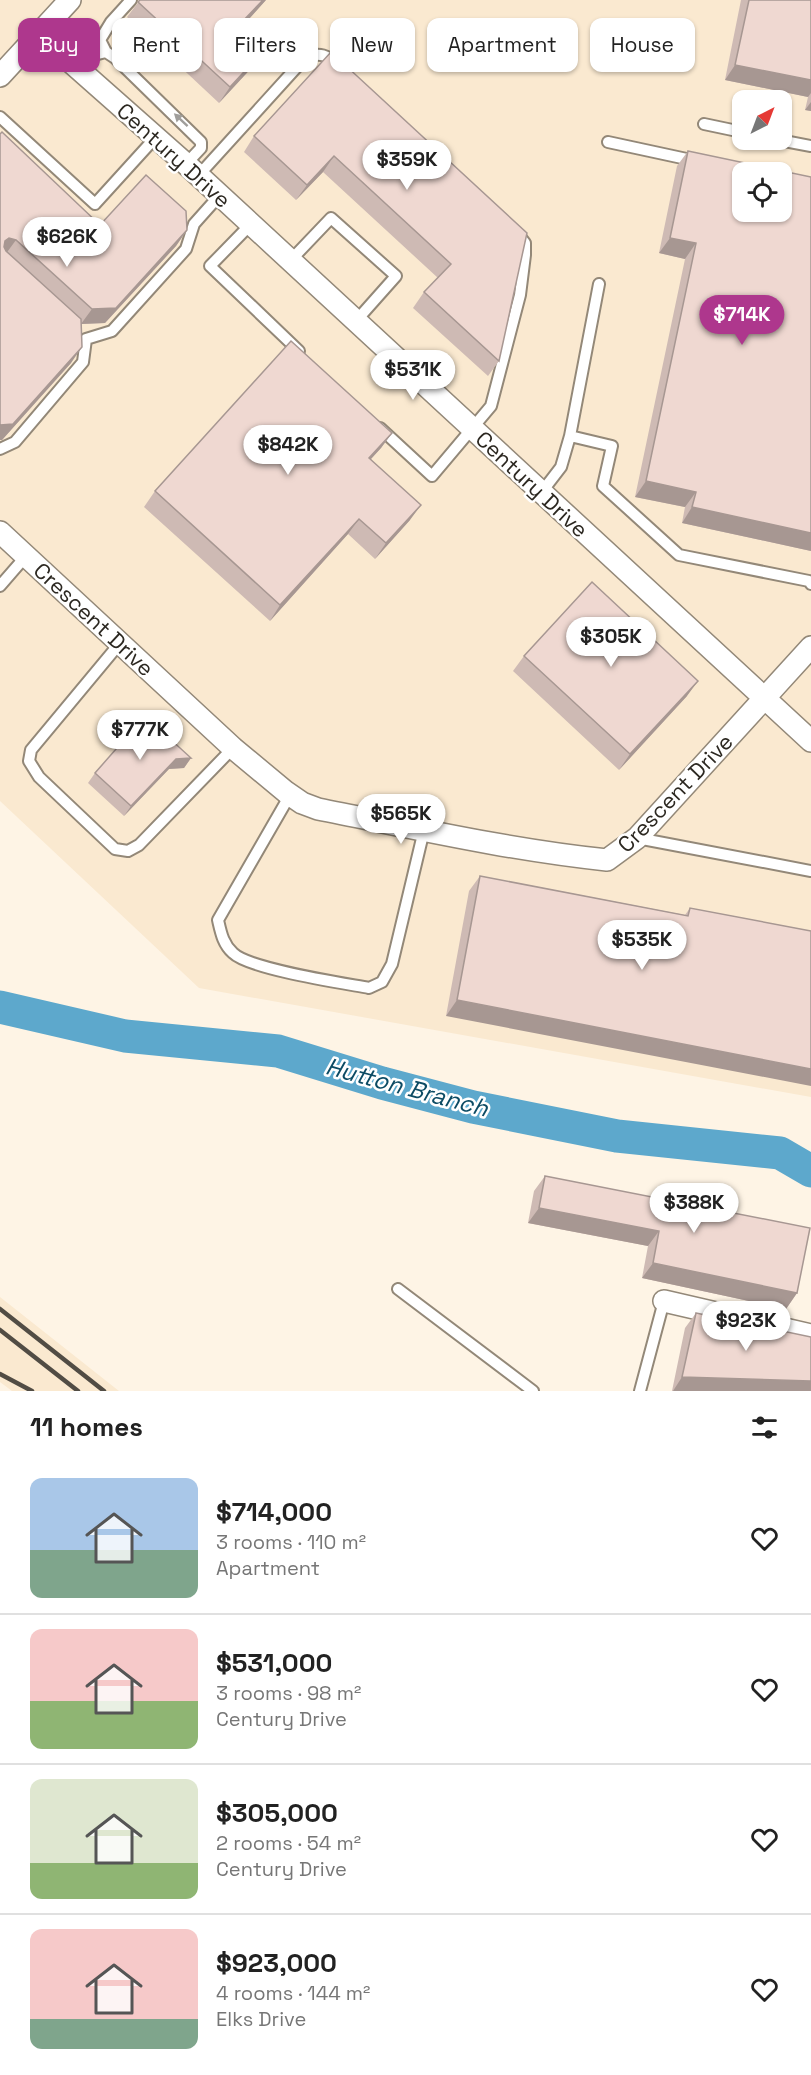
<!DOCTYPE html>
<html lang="en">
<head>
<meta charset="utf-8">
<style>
	body { margin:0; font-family:"Space Grotesk",sans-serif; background:#f2f2f2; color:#222; height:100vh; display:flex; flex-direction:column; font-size:22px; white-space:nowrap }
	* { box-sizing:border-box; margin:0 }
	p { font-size:20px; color:#767676 }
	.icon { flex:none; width:33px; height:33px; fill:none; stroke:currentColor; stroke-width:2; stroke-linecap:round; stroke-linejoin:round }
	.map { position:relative; height:1391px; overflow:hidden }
	.panel { display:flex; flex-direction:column; background:#fff; flex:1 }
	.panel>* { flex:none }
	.guide { position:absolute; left:18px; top:18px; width:776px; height:54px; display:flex; gap:12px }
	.needle { width:39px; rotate:42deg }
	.fabs { position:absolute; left:732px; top:90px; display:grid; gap:12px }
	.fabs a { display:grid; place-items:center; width:60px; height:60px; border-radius:12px; background:#fff; box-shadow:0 2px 4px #0004; font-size:30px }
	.price { position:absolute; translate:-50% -51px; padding:0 14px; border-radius:21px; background:#fff; color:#222; font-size:20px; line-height:39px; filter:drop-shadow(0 2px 3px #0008) }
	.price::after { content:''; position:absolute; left:50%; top:36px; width:18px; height:14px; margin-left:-9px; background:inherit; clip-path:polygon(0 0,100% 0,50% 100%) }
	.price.selected { background:#ae378d; color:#fff }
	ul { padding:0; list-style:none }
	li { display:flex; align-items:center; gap:18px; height:150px; padding:0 30px }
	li+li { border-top:2px solid #e0e0e0 }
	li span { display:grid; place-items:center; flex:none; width:168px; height:120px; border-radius:12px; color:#555 }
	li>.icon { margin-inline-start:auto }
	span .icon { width:72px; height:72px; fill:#fffc; stroke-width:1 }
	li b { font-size:26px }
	h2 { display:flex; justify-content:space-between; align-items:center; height:72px; padding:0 30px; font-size:26px }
	.chip { padding:0 21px; border-radius:12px; background:#fff; box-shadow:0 2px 4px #0004; font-size:21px; line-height:54px }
	.chip.selected { background:#ae378d; color:#fff }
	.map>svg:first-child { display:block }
	.built { fill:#fae9d0; fill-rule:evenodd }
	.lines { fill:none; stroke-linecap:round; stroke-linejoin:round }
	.river { stroke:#5da8cc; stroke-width:33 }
	.service-casing { stroke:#938878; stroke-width:14 }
	.minor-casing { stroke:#938878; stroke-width:24 }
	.service { stroke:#fff; stroke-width:10 }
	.minor { stroke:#fff; stroke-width:21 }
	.rail { stroke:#514c44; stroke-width:4.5 }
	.wall { fill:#cebab4 }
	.shaded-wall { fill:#a79792 }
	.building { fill:#efd8d1; stroke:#a79792; stroke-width:1.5; fill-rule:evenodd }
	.oneway { fill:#a09e9b }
	.labels { text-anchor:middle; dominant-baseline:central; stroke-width:5; stroke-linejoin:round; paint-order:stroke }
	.street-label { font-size:22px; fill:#2c2821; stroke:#fff }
	.water-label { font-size:24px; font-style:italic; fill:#0c4b64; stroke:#fff }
</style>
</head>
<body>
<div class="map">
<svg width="811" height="1391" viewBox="0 0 811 1391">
	<rect width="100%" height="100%" fill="#fef4e5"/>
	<path class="built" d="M0,0h811v1097l-612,-109 -199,-187zM742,100h40v40h-40zM742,172h40v40h-40z
		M0,1297l119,94h-107l-12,-9z"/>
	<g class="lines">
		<path class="river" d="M0,1007l125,29 153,15 104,32 91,24 144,29 163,17 31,18"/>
		<g class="service-casing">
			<path id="service" d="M131,0l-20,22 -11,18 6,12 9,6 86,84v6l-15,16
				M78,68l12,-12 16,-4
				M0,117l95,87 60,-66
				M704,124l38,8
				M779,140l32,6
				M608,142l88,19
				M198,176l108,-119c14,-5 21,-2 32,8
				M250,225l-40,41 89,85
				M290,261l41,-43 65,58 -40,45
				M380,428l52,48 59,-70 29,-111 5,-40v-12l-7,-9
				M570,436l29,-152
				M0,449l15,-7 68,-80 3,-23 26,-8 74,-82 8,-25 25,-28
				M541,493l20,-26 9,-31 42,10 -9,40 76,69 130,26 2,3
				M0,586l26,-30
				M120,643l-89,107 -2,11 10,16 76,72 13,2 11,-6 94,-97
				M290,795l-72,125c3,13 5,24 15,33 16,16 109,30 136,35l13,-6 10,-18 32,-134
				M637,838l174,33
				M398,1289l135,102
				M640,1391l24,-90"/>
		</g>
		<g class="minor-casing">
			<path id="minor" d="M39,34l147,130 625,577
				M0,76l70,-76
				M0,532l233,216 53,44 16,11 16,6c96,19 192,41 289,51l30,-22 174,-191
				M664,1301l147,34"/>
		</g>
		<use href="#service" class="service"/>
		<use href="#minor" class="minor"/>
		<path class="rail" d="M0,1309l104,82
			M0,1330l78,61
			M0,1374l32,17"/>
	</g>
	<path class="wall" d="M140,0h126l-22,24 13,38 -38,41 -92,-86z
		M741,0h70v111l-6,-1 3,-13 -83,-17z
		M331,52l196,181 -28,128 -11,15 -75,-68 11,-16 14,-14 -115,-106 -27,28 -52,-48 10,-16z
		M0,134l100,91 87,5 -11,16 -71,77 -24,1 -10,39 -69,77z
		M688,151l123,26v374l-129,-28 3,-16 -50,-10 50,-238 -26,-6 18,-87z
		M392,433l-11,15 -10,11 39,61 -35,39 -27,-25 -78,87 -126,-114 11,-16z
		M524,656l163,40 -68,74 -106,-99z
		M191,758l-7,10 -15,1 -45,47 -36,-33 7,-10z
		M480,876l205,39 5,-7 121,23 -365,85 23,-125z
		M545,1176l252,117 -11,16 -144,-31 6,-32 -120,-23 6,-32z
		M696,1313l115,78h-139l13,-63z"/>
	<path class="shaded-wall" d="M263,0h3l-34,38 10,-16z
		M268,46l-11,16 -38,41 11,-16z
		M735,65l76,15v13l-3,4 -83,-17z
		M811,102v9l-6,-1z
		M334,156l-11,16 -27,28 11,-15z
		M187,230l-11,16 -71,77 -24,1 11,-15z
		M9,238l7,2 -11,15 -5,-1 5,-13z
		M670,238l26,5 -11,16 -26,-6z
		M82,347l-11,16 -69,77h-2v-15z
		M392,433l-11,15 -23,25 11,-15z
		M646,481l50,11 -11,15 -50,-10z
		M421,505l-11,15 -35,39 11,-16z
		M692,507l119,26v18l-129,-28z
		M359,519l-11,15 -78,87 10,-16z
		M698,681l-11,15 -68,74 11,-16z
		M191,758l-7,10 -15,1 -45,47 7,-10 45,-47z
		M457,1000l354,69v17l-365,-70z
		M539,1208l120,23 -11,15 -120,-23z
		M653,1263l144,30 -11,16 -144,-31z
		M682,1377l129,4v10h-138z"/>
	<path class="building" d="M140,0h123l-21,22 26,24 -38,41 -92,-85z
		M749,0h62v80l-76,-15z
		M331,52l196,181 -28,128 -75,-69 27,-28 -117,-108 -27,29 -53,-49z
		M2,132l98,93 46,-50 40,36 1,19 -71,78 -24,1 -76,-69 -7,-2 -4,3 -1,6 2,4 75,68 1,28 -69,77 -13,1v-291z
		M688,151l123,26v356l-119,-26 4,-15 -50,-11 50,-238 -26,-5zM742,172h40v40h-40z
		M291,341l101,92 -23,25 52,47 -35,38 -27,-24 -79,86 -125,-114z
		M592,582l106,99 -68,73 -106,-98z
		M145,716l46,42 -15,1 -45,47 -36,-33z
		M480,876l208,40 2,-8 121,23v138l-354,-69z
		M545,1176l265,52 -13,65 -144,-30 6,-32 -120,-23z
		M696,1313l115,24v44l-129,-4z"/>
	<defs><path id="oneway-solid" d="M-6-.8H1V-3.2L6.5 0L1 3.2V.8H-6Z" transform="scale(1.5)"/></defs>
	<use class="oneway" href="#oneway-solid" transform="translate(181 120) rotate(-137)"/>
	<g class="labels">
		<g class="street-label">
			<text transform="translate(174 155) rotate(42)">Century Drive</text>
			<text transform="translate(532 484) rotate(43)">Century Drive</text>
			<text transform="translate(94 619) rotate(43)">Crescent Drive</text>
			<text transform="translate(675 793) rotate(-46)">Crescent Drive</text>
		</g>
		<g class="water-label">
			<text transform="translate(407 1087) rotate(15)">Hutton Branch</text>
		</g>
	</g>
</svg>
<div class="fabs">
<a><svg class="needle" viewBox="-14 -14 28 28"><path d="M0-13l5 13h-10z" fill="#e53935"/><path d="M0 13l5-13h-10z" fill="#767676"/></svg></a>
<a><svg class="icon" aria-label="locate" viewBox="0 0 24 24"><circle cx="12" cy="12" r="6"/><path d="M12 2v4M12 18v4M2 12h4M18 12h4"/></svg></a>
</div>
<b class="price" style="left:407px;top:191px">$359K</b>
<b class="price" style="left:67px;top:268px">$626K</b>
<b class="price selected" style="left:742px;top:346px">$714K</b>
<b class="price" style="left:413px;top:401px">$531K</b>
<b class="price" style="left:288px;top:476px">$842K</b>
<b class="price" style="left:611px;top:668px">$305K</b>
<b class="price" style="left:140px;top:761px">$777K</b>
<b class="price" style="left:401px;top:845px">$565K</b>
<b class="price" style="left:642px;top:971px">$535K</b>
<b class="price" style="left:694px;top:1234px">$388K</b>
<b class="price" style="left:746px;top:1352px">$923K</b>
<div class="guide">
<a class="chip selected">Buy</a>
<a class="chip">Rent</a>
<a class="chip">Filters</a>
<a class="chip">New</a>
<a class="chip">Apartment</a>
<a class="chip">House</a>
</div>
</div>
<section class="panel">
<h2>11 homes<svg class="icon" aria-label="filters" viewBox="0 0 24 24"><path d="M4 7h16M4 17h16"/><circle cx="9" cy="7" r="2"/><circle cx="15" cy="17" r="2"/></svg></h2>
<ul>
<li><span style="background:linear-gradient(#a9c7e8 60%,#7fa58c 0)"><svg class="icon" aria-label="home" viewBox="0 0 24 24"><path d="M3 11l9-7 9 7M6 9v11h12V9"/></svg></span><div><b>$714,000</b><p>3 rooms · 110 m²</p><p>Apartment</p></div><svg class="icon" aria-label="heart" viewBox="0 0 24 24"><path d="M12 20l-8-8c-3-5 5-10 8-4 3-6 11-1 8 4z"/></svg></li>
<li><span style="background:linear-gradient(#f6c9c9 60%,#8fb573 0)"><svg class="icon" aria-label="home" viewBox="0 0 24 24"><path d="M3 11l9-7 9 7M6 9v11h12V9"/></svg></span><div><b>$531,000</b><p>3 rooms · 98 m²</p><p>Century Drive</p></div><svg class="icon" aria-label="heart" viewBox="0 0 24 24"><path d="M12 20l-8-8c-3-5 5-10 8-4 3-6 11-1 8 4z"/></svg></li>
<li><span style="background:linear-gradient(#dfe7d0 70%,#8fb573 0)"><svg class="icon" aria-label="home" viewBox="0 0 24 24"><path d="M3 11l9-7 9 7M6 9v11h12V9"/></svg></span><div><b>$305,000</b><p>2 rooms · 54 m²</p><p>Century Drive</p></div><svg class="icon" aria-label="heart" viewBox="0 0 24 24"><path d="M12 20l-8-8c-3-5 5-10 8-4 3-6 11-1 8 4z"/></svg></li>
<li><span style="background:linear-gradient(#f6c9c9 75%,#7fa58c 0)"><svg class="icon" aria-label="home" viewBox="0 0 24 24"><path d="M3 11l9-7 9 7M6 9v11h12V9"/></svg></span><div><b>$923,000</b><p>4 rooms · 144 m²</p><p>Elks Drive</p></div><svg class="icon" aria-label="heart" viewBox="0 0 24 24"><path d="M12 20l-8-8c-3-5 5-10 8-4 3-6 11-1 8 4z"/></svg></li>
</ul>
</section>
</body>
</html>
